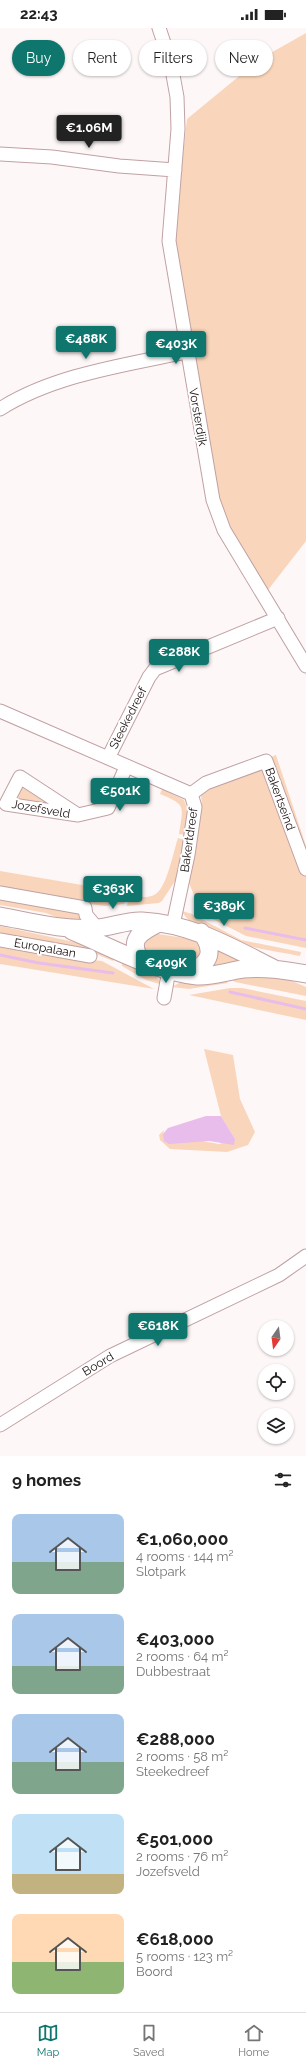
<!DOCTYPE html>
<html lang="en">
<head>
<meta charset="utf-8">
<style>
	body { margin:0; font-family:Raleway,sans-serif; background:#f2f2f2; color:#222; height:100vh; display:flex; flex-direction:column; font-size:15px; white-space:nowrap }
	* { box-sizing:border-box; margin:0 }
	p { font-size:13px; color:#767676 }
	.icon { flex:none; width:22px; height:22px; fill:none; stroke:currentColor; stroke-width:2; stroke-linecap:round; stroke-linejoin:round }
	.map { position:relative; height:1428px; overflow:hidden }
	.side { display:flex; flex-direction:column; background:#fff; flex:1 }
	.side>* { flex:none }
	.banner { position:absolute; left:12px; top:12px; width:282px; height:36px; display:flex; gap:8px }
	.needle { width:26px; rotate:194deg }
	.fabs { position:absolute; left:258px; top:1292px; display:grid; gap:8px }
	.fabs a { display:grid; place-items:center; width:36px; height:36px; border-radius:50%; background:#fff; box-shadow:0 1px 3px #0004; font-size:20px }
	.price { position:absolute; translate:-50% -34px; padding:0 9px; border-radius:4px; background:#0f766e; color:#fff; font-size:13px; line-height:26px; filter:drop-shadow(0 1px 2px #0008) }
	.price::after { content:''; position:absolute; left:50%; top:24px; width:12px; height:9px; margin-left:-6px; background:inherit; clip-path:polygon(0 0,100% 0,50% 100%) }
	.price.active { background:#222; color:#fff }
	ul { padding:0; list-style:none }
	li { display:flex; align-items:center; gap:12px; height:100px; padding:0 12px }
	li span { display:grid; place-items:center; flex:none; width:112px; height:80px; border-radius:8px; color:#555 }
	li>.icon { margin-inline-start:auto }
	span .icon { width:48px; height:48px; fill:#fffc; stroke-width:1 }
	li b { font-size:17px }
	h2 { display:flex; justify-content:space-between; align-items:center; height:48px; padding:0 12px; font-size:17px }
	.chip { padding:0 14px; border-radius:18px; background:#fff; box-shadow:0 1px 3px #0004; font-size:14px; line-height:36px }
	.chip.active { background:#0f766e; color:#fff }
	.status { display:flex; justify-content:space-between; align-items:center; height:28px; padding:0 20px; background:#fff; direction:ltr }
	.status svg { height:11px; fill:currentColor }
	.menu { display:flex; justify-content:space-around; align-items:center; height:56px; border-top:1px solid #e0e0e0; background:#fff; font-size:11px; color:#767676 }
	.menu a { display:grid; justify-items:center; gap:2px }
	.menu .active { color:#0f766e }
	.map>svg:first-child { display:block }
	.green { fill:#f9d6bb }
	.water { fill:#e8bceb }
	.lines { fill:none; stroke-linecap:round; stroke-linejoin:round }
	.stream { stroke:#e8bceb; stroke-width:3 }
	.minor-casing { stroke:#c0a1a4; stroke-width:15 }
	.major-casing { stroke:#c0a1a4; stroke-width:19 }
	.minor { stroke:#fff; stroke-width:13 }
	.major { stroke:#fff; stroke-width:17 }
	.labels { text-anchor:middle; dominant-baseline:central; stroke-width:4; stroke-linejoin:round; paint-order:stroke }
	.street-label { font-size:12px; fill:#1d1213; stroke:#fff }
</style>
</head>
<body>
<div class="status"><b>22:43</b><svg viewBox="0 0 49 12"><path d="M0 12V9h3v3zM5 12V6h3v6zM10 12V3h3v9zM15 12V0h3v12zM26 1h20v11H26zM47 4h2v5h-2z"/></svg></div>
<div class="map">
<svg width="306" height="1428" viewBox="0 0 306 1428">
	<rect width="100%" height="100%" fill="#fef7f7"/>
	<path class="green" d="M306,5v508l-38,49 -20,-31 -19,-34 -12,-35 -43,-255 13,-116 73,-60z
		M276,727l30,91v102l-60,-12 -41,-21 -5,-5 -11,-27 13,-80 -1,-7 -12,-8z
		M22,758l44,25 -52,-11z
		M162,761l22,11 5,13 -4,22 -6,-1c4,-28 8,-29 -19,-40z
		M178,810l7,2 -8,38 -15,23 -3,2 -32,3 2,-11c8,1 17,4 25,0 13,-6 19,-43 24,-57z
		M0,843l88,15 -3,16 -85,-16z
		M93,859l33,7 -2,10 -19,2 -15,-2z
		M0,868l79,14 8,13 -13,1 -28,-11 -46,-8z
		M182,883l10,3 49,26 60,12 -1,4c-30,-6 -104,-15 -118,-45z
		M0,898l102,22 13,5 -2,8 -17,-7 -96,-18z
		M158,906l40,6c5,11 4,20 -11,22l-28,-5 -7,2 -7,-6 -1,-8 7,-10z
		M0,918l92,17 1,-3 9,1 52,28 -154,-25z
		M214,918l44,16 -28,6 -23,-2z
		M122,929l31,16 10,12 -17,-5 -24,-14z
		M276,946l30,13v9l-71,-14 -8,-6z
		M223,950l5,5 -39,6 -17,-2 14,-8z
		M230,960h12l64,13v19l-117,-25z
		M204,1021l29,6 7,44 15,33 -7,13 -21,7 -57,-3 -10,-9 -1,-5 5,-5 -1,4 56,10 16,-5 -14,-23z"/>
	<path class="water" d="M206,1088h15l14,23 -1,6 -25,-4 -40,3 -5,-3 -1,-7 5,-6z"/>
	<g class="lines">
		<path class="stream" d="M245,900l61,12
			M0,927l39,8 74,10
			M230,964l76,17"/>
		<g class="minor-casing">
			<path id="minor" d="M159,0l12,36 6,33 1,32 -9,112 44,259 11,30 82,136
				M0,126l52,3 67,9 56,4
				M0,381c53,-34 125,-44 186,-57
				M0,683l191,83 4,13 -7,48 -15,70
				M108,730l41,-81 6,-8 123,-51
				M20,749l58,38 -72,-11z
				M191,766l15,-11 60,-22 40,108
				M78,787l30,-7 18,-41
				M0,865l85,15 1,7 11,13
				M0,912l90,16
				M164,970l5,-28
				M0,1397l110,-69 169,-81 27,-19"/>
		</g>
		<g class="major-casing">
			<path id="major" d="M0,888c32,6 64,15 97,12 15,-1 30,-8 45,-7 50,3 87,25 131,47
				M72,903c41,17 80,40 125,45 15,1 31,-5 46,-7 22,-2 41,1 63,5
				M142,934c-15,-22 -3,-29 17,-39
				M186,946c22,-9 31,-20 15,-42"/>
		</g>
		<use href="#minor" class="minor"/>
		<use href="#major" class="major"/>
	</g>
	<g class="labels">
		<g class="street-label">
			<text transform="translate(198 389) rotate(80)">Vorsterdijk</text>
			<text transform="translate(128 690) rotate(-63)">Steekedreef</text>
			<text transform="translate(280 771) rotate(70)">Bakertseind</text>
			<text transform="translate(41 781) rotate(10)">Jozefsveld</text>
			<text transform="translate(189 812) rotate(-82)">Bakertdreef</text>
			<text transform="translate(45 920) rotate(10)">Europalaan</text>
			<text transform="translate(98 1336) rotate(-31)">Boord</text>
		</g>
	</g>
</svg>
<div class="fabs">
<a><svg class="needle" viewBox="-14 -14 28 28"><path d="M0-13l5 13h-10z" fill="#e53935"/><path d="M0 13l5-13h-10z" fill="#767676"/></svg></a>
<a><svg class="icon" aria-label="locate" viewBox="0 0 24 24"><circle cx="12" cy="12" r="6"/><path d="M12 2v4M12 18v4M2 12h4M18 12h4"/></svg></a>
<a><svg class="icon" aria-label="layers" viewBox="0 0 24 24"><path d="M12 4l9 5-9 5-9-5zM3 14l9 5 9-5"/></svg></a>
</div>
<b class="price active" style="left:89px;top:121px">€1.06M</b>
<b class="price" style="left:86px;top:332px">€488K</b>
<b class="price" style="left:176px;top:337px">€403K</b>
<b class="price" style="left:179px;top:645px">€288K</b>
<b class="price" style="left:120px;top:784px">€501K</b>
<b class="price" style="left:113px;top:882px">€363K</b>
<b class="price" style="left:224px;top:899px">€389K</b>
<b class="price" style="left:166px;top:956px">€409K</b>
<b class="price" style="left:158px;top:1319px">€618K</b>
<div class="banner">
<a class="chip active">Buy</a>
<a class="chip">Rent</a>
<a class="chip">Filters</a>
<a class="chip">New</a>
</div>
</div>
<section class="side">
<h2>9 homes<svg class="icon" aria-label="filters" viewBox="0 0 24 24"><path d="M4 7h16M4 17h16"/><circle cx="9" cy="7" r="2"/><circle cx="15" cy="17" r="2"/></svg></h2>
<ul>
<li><span style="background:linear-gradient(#a9c7e8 60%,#7fa58c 0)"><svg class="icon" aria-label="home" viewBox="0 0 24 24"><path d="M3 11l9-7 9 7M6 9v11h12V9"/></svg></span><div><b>€1,060,000</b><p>4 rooms · 144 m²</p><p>Slotpark</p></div></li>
<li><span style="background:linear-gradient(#a9c7e8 65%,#7fa58c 0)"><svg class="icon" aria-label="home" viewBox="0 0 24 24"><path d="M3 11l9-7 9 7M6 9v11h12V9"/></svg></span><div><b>€403,000</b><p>2 rooms · 64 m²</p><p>Dubbestraat</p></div></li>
<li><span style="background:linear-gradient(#a9c7e8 60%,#7fa58c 0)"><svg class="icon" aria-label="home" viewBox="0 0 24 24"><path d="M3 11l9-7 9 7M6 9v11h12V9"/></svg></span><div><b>€288,000</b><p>2 rooms · 58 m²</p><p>Steekedreef</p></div></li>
<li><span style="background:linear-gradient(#bfe0f5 75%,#c2b280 0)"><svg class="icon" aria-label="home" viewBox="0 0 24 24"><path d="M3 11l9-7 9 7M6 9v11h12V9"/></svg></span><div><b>€501,000</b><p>2 rooms · 76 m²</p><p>Jozefsveld</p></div></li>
<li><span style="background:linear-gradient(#ffd9b3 60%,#8fb573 0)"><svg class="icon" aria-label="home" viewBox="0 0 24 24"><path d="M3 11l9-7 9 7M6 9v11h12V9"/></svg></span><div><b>€618,000</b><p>5 rooms · 123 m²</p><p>Boord</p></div></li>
</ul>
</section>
<nav class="menu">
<a class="active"><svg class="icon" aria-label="map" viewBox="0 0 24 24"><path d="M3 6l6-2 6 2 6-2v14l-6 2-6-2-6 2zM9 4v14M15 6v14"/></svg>Map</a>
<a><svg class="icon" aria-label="saved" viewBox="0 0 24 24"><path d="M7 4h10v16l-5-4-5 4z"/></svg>Saved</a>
<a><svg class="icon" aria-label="home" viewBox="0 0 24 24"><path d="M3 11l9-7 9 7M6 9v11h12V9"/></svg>Home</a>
</nav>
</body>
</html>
